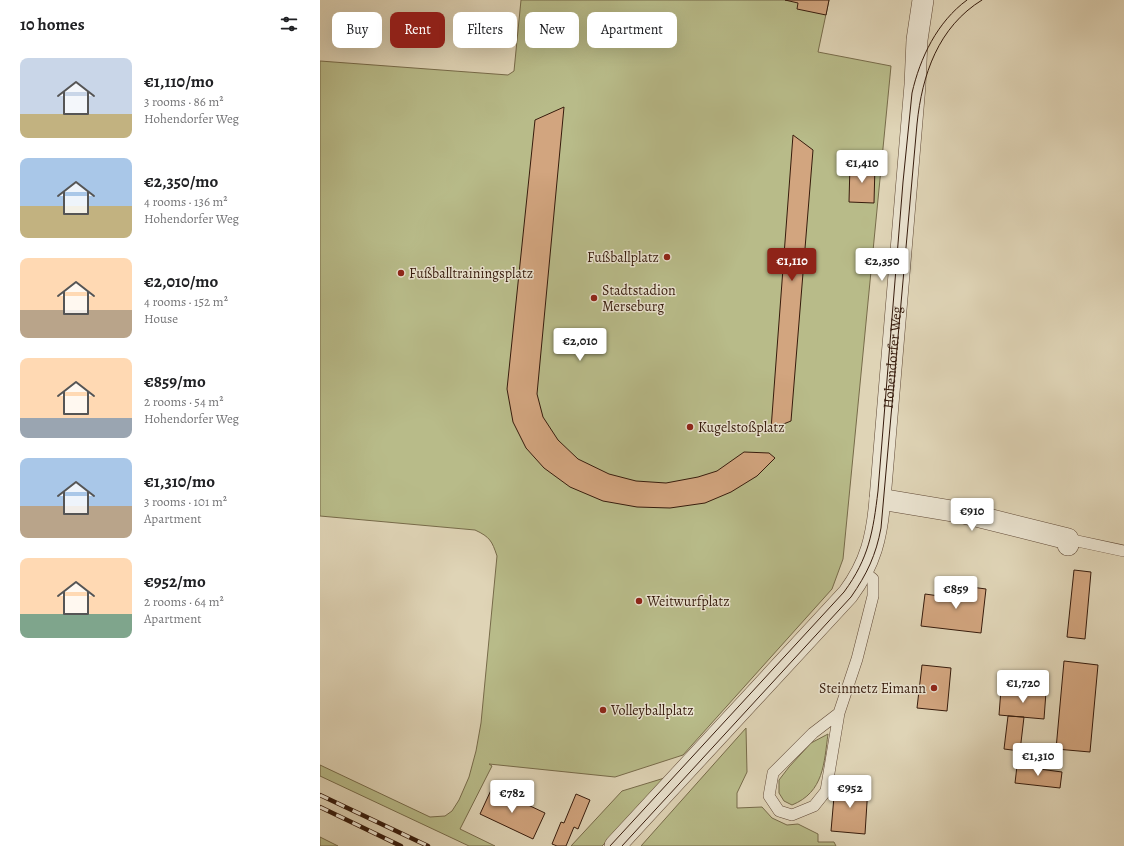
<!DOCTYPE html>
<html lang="en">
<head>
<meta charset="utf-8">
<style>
	body { margin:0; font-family:Alegreya,serif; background:#f6f6f6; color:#202124; height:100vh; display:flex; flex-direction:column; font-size:15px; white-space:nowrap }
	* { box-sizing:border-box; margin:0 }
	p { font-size:13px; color:#757577 }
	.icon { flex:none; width:22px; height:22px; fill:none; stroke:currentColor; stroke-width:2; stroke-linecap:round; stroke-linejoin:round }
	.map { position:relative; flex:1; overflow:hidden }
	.panel { display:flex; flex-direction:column; background:#fff; width:320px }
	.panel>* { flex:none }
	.top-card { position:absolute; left:12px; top:12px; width:380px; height:36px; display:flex; gap:8px }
	.price { position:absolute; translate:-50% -34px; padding:0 9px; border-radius:4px; background:#fff; color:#222; font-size:13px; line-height:26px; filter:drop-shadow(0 1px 2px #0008) }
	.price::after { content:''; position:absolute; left:50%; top:24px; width:12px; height:9px; margin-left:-6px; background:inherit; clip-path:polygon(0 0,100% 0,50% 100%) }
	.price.on { background:#8f2418; color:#fff }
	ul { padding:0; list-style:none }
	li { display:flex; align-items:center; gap:12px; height:100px; padding:0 20px }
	li span { display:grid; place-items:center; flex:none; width:112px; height:80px; border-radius:8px; color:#555 }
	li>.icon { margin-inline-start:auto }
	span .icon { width:48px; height:48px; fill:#fffc; stroke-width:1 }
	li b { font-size:17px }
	h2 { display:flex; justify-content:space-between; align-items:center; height:48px; padding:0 20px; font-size:17px }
	.pill { padding:0 14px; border-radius:8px; background:#fff; box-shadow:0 4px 16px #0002; font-size:14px; line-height:36px }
	.pill.on { background:#8f2418; color:#fff }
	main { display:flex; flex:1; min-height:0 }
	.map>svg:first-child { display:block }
	.green { fill:#b8bb89; stroke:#776b4a }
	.building { fill:#d2a57f; stroke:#361b0c }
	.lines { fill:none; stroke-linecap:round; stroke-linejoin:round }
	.lane-casing { stroke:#604936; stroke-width:12 }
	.street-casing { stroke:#604936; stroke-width:22 }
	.lane { stroke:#eae3d0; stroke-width:11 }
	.street { stroke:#eae3d0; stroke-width:21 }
	.tram { stroke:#361b0c; stroke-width:1 }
	.rail-casing { stroke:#361b0c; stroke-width:4.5 }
	.rail { stroke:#eae3d0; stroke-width:3; stroke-dasharray:9; stroke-linecap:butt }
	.poi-dot { fill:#8f2418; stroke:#eae3d0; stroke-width:1.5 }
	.labels { text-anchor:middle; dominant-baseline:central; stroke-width:3; stroke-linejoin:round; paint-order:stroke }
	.poi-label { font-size:14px; fill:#361b0c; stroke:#eae3d0; text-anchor:start }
	.street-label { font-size:14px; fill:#361b0c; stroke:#eae3d0 }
</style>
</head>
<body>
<main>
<section class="panel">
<h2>10 homes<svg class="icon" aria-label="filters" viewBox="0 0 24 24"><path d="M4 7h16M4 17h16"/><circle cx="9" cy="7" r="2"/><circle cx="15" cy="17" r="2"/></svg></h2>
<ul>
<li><span style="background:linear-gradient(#c9d6e8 70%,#c2b280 0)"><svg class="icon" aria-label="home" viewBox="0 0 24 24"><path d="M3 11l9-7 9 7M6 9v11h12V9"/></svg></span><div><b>€1,110/mo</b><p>3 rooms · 86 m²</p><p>Hohendorfer Weg</p></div></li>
<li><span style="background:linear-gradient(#a9c7e8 60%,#c2b280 0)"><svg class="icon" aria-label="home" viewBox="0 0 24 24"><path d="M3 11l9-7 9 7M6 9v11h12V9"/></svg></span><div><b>€2,350/mo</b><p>4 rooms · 136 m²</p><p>Hohendorfer Weg</p></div></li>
<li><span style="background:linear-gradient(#ffd9b3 65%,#b9a48a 0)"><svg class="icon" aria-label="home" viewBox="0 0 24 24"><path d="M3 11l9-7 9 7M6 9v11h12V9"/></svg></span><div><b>€2,010/mo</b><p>4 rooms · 152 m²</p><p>House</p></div></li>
<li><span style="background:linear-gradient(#ffd9b3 75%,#9aa5b1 0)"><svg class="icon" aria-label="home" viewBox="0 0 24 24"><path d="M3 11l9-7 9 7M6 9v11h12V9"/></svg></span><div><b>€859/mo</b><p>2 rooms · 54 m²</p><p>Hohendorfer Weg</p></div></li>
<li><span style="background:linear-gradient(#a9c7e8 60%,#b9a48a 0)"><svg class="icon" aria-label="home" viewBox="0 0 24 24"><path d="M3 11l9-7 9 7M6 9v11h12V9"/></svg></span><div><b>€1,310/mo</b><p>3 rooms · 101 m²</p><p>Apartment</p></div></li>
<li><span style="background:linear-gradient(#ffd9b3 70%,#7fa58c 0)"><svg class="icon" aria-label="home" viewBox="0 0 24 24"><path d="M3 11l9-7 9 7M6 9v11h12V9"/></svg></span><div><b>€952/mo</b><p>2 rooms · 64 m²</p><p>Apartment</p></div></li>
</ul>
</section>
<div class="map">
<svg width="804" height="846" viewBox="0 0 804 846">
	<rect width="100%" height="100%" fill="#dfd4b6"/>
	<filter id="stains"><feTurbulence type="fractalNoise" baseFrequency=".005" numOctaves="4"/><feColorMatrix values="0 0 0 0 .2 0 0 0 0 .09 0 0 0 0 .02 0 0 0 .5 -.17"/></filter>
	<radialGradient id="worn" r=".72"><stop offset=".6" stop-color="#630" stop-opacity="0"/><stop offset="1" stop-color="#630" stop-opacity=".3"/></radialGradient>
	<path class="green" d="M201,0h308l-11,52 73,14 -48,493 -11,30 -149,166 -68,22 -126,-13 3,2 -32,63 35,17h-26l-149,-70v-11l110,52 15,-1 7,-5 7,-11 10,-23 7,-26 5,-28 16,-167c-5,-15 -7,-19 -22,-26l-155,-14v-455l188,14 6,-4z
		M426,728l1,44 -10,21v15l25,-1 10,11 15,7 11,-1 20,10v8h16l2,4h-195z
		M508,734c-4,29 -4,58 -36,71l-8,-4 -5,-8v-13l10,-13 22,-24z
		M351,776l-69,70h-31l51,-55z
		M0,837l18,9h-18z"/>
	<path class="building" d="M465,0h44l-3,15 -29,-6 1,-6z
		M244,107l-27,287 6,23 15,23 20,19 31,15 27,7 30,2 32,-6 19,-6 27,-19 25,1 6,5 -18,18 -26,16 -26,11 -35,5 -33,-1 -34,-6 -33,-14 -26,-19 -18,-20 -13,-26 -6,-33 28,-269z
		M473,135l20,15 -22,271 -20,8z
		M530,164l25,1 -1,38 -25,-1z
		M754,570l17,2 -6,67 -18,-2z
		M636,585l30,4 -5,44 -60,-7 4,-32 29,4z
		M744,661l34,4 -8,87 -34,-3z
		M602,665l29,3 -4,43 -30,-3z
		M681,689l45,3 -2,27 -45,-4z
		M688,716l16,1 -4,34 -16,-2z
		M697,766l45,6 -2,16 -45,-5z
		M515,785l33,2 -3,47 -34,-3z
		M172,788l53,25 -12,26 -53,-25z
		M256,794l14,6 -12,29 -4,-2 -8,19h-9l-5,-2 9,-22 3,1z"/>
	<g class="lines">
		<g class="lane-casing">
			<path id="lane" d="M748,539l56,12
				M519,713l-26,20 -40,40 -4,23 10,15 13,4 22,-9 12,-15 13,-78 18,-54 16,-63v-17l-10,-8"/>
		</g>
		<g class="street-casing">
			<g id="street">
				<path d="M560,499l84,14 104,26v6"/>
				<path id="s1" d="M295,846l233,-252c23,-31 29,-58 32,-95l35,-414 2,-45 6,-40"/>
			</g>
		</g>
		<use href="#lane" class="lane"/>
		<use href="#street" class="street"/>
		<path class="tram" d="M290,846l234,-254c25,-34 29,-60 34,-101l25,-309 9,-89c8,-35 25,-71 55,-93
			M302,846l229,-249c16,-23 25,-42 30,-69l36,-404c5,-49 21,-97 65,-124"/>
		<g class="rail-casing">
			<path id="rail" d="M0,795l108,51
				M0,807l81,39"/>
		</g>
		<use href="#rail" class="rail"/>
	</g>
	<g class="poi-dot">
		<circle cx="347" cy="257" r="4"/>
		<circle cx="81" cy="273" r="4"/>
		<circle cx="274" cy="298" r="4"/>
		<circle cx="370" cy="427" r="4"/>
		<circle cx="319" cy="601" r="4"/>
		<circle cx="614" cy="688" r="4"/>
		<circle cx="283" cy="710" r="4"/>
	</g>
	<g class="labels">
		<g class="poi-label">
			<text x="339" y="257" text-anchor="end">Fußballplatz</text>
			<text x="89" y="273">Fußballtrainingsplatz</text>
			<text x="282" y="290">Stadtstadion<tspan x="282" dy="16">Merseburg</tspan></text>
			<text x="378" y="427">Kugelstoßplatz</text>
			<text x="327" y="601">Weitwurfplatz</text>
			<text x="606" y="688" text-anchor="end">Steinmetz Eimann</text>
			<text x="291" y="710">Volleyballplatz</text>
		</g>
		<g class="street-label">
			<text stroke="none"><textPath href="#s1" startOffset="587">Hohendorfer Weg</textPath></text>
		</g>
	</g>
	<rect width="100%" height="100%" filter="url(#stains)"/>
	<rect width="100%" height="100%" fill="url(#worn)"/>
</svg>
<b class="price" style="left:542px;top:184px">€1,410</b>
<b class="price on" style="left:472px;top:282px">€1,110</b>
<b class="price" style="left:562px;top:282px">€2,350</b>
<b class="price" style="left:260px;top:362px">€2,010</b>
<b class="price" style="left:652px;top:532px">€910</b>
<b class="price" style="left:636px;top:610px">€859</b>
<b class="price" style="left:703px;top:704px">€1,720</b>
<b class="price" style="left:718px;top:777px">€1,310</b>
<b class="price" style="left:530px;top:809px">€952</b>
<b class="price" style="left:192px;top:814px">€782</b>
<div class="top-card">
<a class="pill">Buy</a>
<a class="pill on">Rent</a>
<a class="pill">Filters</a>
<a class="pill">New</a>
<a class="pill">Apartment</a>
</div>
</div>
</main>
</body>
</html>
